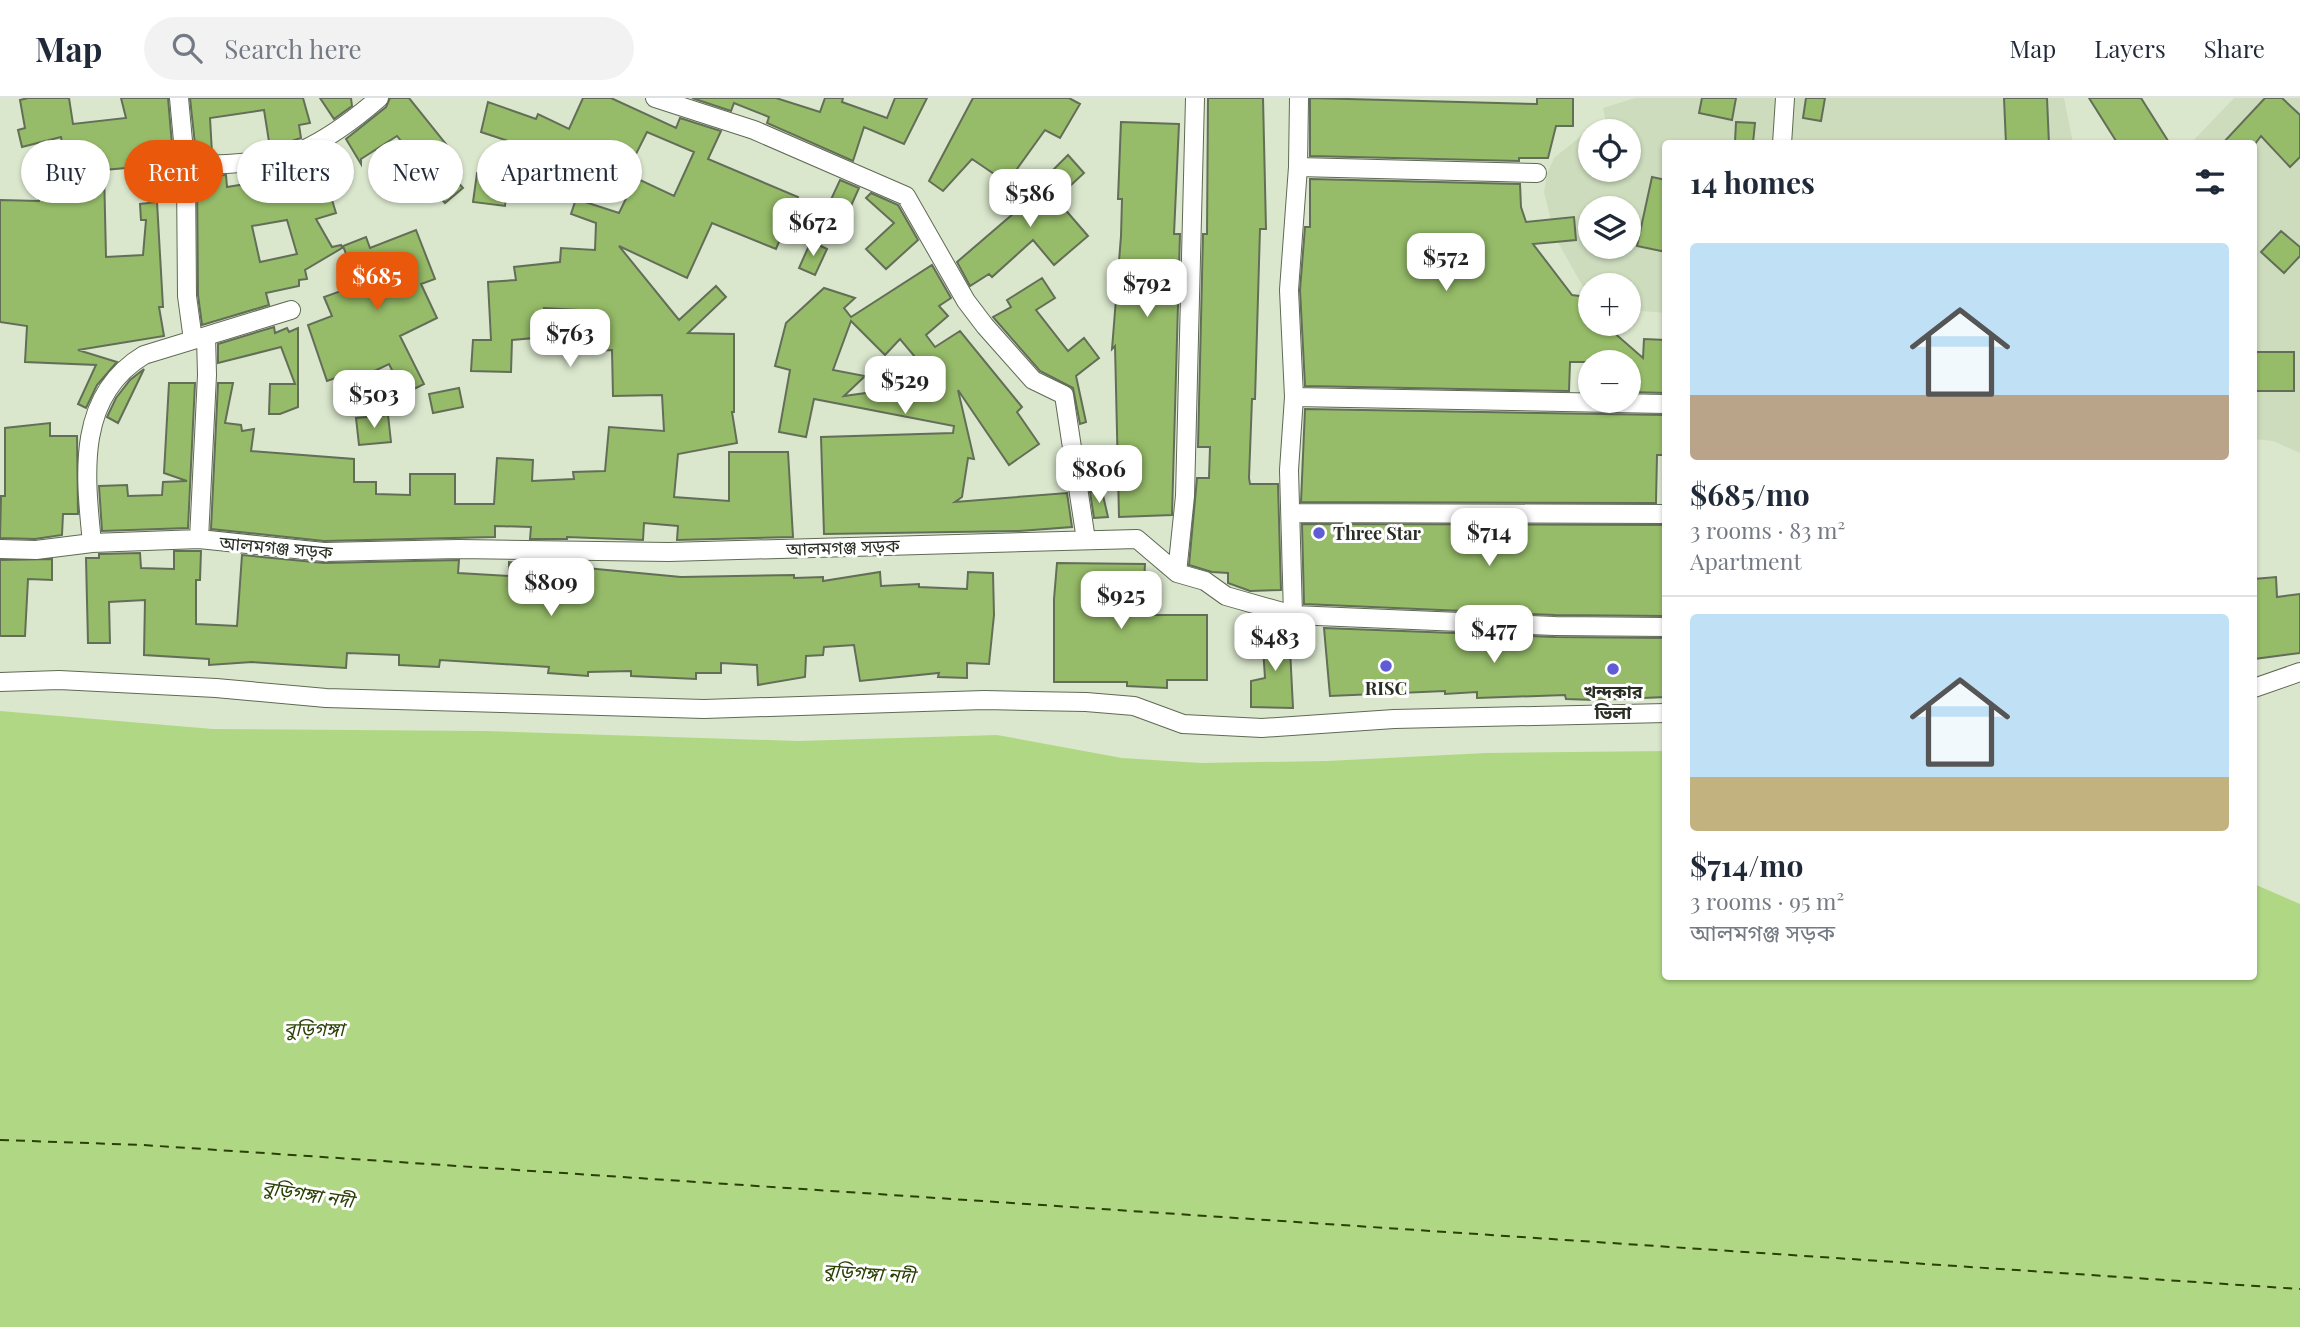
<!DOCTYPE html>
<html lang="en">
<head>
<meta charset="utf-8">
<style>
	body { margin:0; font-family:"Playfair Display","Noto Sans Bengali",serif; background:#f2f2f3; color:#1f2937; height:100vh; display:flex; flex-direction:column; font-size:26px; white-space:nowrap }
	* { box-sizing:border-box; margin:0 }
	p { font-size:23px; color:#747a83 }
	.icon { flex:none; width:38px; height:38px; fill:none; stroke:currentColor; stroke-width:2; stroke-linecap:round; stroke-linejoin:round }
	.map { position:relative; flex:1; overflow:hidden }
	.side { position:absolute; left:1662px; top:42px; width:595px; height:840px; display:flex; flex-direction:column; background:#fff; border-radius:7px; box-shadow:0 2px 5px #0004 }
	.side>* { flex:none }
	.guide { position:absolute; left:21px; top:42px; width:665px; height:63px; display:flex; gap:14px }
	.tools { position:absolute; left:1578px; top:21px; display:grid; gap:14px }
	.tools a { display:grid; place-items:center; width:63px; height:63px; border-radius:50%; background:#fff; box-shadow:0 2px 5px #0004; font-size:35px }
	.price { position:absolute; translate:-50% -60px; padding:0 16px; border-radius:14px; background:#fff; color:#222; font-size:23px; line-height:46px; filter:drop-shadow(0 2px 4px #0008) }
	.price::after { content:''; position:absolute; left:50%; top:42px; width:21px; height:16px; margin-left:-10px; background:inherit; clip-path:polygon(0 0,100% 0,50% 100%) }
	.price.current { background:#ea580c; color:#fff }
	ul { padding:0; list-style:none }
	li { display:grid; align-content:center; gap:14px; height:371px; padding:0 28px }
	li+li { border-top:2px solid #e0e1e3 }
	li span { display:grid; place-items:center; height:217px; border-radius:7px; color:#555 }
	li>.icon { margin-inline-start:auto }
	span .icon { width:126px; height:126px; fill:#fffc; stroke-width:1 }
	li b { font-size:30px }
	h2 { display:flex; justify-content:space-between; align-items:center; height:84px; padding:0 28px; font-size:30px }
	.chip { padding:0 24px; border-radius:32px; background:#fff; box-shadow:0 2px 5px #0004; font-size:24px; line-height:63px }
	.chip.current { background:#ea580c; color:#fff }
	header { display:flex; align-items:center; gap:42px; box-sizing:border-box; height:98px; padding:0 35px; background:#fff; border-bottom:2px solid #e0e1e3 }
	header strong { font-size:33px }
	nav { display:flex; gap:38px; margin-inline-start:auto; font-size:24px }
	.search { width:490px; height:63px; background:#f2f2f3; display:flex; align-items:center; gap:18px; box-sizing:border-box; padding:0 24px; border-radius:38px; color:#747a83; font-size:26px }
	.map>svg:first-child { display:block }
	.built { fill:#ccdcbc; fill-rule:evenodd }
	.water { fill:#b0d884 }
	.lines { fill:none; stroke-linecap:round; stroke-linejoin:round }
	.ferry { stroke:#2a4103; stroke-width:2; stroke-dasharray:9 7; stroke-linecap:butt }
	.building { fill:#96bc69; stroke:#636e58; stroke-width:2; fill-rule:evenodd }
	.minor-casing { stroke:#5f6a54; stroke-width:20 }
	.minor { stroke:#fff; stroke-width:18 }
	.poi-dot { fill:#5f5dd5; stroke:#fff; stroke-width:2.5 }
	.labels { text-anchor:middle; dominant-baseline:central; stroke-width:6; stroke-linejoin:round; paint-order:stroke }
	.poi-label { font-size:18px; font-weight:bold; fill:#2a2f25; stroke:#fff }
	.street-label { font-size:18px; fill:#2a2f25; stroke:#fff }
	.water-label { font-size:19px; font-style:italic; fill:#2a4103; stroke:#fff }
</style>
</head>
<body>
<header>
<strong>Map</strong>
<div class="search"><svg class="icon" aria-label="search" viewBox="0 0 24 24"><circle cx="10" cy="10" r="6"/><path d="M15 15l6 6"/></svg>Search here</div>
<nav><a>Map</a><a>Layers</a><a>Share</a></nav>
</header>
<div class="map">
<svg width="2300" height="1229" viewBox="0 0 2300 1229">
	<rect width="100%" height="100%" fill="#dae7cd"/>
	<path class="built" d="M1635,0h429l9,45 -407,1v169l-37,-3v-25h-38v16l-36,-64 -11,-45 3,-18 7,-16 27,-22 25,-13 -3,-15zM1591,33h38v39h-38zM1591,110h38v39h-38z
		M2234,0h66v355l-27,-12 -19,-2v-295h-64z"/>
	<path class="water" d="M0,613l213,18 272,2 313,10 199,-6 125,23 79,5 126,-2 159,-8 180,-2v225h588v-92l46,20v423h-2300z"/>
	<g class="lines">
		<path class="ferry" d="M0,1042l143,5 2157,144"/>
	</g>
	<path class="building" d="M28,0h41l4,26 53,-6 -5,-20h47l5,58 -13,1v8l-56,5 2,87 37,-2 3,-35h-5l-1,-16 17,-2 6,105h-4l5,29 -86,14 39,12 -20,23 -11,23 -8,-4 18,-39 -71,-3 2,-36 -27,-4v-122l39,1v-4l32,-1 -10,-59 -39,10 -4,-17 7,-2 -5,-28z
		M190,0h113l7,25 -11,2 2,13 -31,10 -6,-38 -54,8 2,35 -16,1z
		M320,0h31l1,8 -18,13z
		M390,0h19l41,51 -23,19 20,2 16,18 -18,15 -20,-23 4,-4 -32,-40 -36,23v5l-15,-25 40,-32z
		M583,0h28l65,30 4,-10 41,13 -13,28 90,38 -22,52 -64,-26 -25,55 -68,-32 60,74 37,-34 10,11 -38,36 46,1v78h-2l5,31 -59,11 -4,43 55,4v-49h59l5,85 -116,3 1,-14 -34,-3 -1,17 -76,-3v2h-37l1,-12 -36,-1v11l-171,4 -113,-12 7,-146h15l-8,40 16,2 1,6 12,-2 -3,22 103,8v23h22v12l34,1v-21h45v30h39l3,-46 36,2 -1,21 42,-2 -1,-7 32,-1 4,-44 55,4 -2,-36 -49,1 -1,-46 -16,1v-40l-52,-3 2,29 -34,3 -1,32 -40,-1 2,-31h18l-3,-58 28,-2 -2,-13 46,-5 1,-14 34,2 1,-27 -25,-9 5,-15 43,14 17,-35 38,18 20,-44 -47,-20 -22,44 -18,-9 -3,5 -19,-9 -16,36 -26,-12 4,-10 -32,-15 8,-16 -42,-14 7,-30 48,17 2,-5 31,15z
		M692,0h84l44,14 5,-14h18l-1,4 45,16 8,-20h32l-23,46 -40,-17 -11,34 -86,-38 2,-6 -35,-14 -3,8z
		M973,0h96l11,6 -20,34 -15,-8 -36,50h-6l-31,-21 -29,32 -14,-10z
		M1208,0h55l3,131h-6l-5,170h-3l-3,79 1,6h28l3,106 -31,1 -22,-8v-10l-16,-1 -23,-7 8,-87h12l1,-31h-12l5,-213h4z
		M1310,0l227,6v-6h36v28h-17l-8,32h-29v3l-209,-5z
		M1702,0h34l-4,22 -33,-7z
		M1806,0h19l-4,23 -18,-3z
		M2004,0h43l2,46h-43z
		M2089,0h52l29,46h-52z
		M2265,0h17l18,17v42l-10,10 -29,-31 -6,8h-33z
		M1121,24l58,2 -5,110h6l-8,281 -53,2 -4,-171 -3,3 9,-113 1,-37h-4z
		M1736,24l19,1 -2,20 -18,-1z
		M1068,57l16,18 -28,26 32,37 -34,29 -21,-25 -41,37 -3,-3 -19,12 -13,-24 99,-85 -5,-5z
		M319,59l17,56 -20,6 16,28 9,-2 1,3 -37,22 2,9 -8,1v6l-33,7 3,12 -67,20 -4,-30 -1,-118 29,-2 1,12 49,-8 -2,-9zM287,122l10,34 -37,8 -8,-36z
		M477,75l31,4 -3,29 -32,-4z
		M1652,79l14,3v72l-29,-6z
		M1310,81l210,5 1,23 5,15 48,-5 2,23 -43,4 39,51 15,2 4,7v20h13l39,34 1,-19 22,1v53l-37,-1v-30h-59l-1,29 -264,-5 -5,-96 5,-63h5z
		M840,82l19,8 -12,27 -19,-9z
		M871,95l27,12 20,35 -32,29 -20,-20 28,-26 -28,-25z
		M416,132l19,49 -14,5 16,34 -37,18 24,48 -20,10 -15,-30 -42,20 -3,-9 -17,6 -19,-56 24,-9 -8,-19 34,-12 -15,-39 23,-9 4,11z
		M2281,133l19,16v9l-16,17 -23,-21z
		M811,143l16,8 -12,26 -16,-7z
		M932,167l19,33 -12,8 9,10 -22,19 9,12 25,-16 62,76 -5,5 22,32 -30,21 -51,-75 16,69 -6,-1 -6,39 -7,5 112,-9 5,34 -53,4 -195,3 -3,-97 132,-4 1,-7 -140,-27 -8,38 -27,-5 11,-62 -15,-4 11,-43 38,-35 31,10 -11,10 7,9zM851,223l34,34 15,-16 37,44 -93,13 21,-20 -32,-6z
		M1042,180l13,20 -19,12 32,41 16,-13 15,20 -23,18 10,46 -6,2 -7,-36 -33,-17 -47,-54 18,-10 -4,-7z
		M274,229l1,6 12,-5 2,4 9,-4v79l-18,7h-11l1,-30h25l-14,-37 -63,16v-19z
		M2254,254h40v39h-40z
		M144,271l-26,54 -11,-6 9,-19 14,-18z
		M169,285h26l-7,145 -86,3 -3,-45 28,-1 1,11 34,-1 1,-13 24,-1 -23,-8z
		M459,290l4,19 -30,6 -4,-19z
		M1305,311l361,6v40h-9l-1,48 -355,-1z
		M388,317l3,27 -32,3 -3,-27z
		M50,325v13h27l1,78h-15l-1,21 -27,4 -35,-1 1,-42h4v-68z
		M1102,393l6,26 -14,1 -4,-26z
		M1302,426l364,1v91l-111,-1 -251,-11z
		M174,453h27l-1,29h-4v44l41,2 5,-71 82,8 135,-3 -1,13 51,3v-14l21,2v-3l35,1v4l116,11 113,-2v3l29,-1v4l57,-9 1,14 38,-2v3l48,2 1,-17 25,1 1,42 -5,49 -22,-1v15l-29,-1 1,-4 -79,8 -6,-36 -30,2 -1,8 -17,1 -1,21 -47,8 -1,-20 -36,-2v10h-25v6l-65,-3v-5l-43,1v4l-40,-3 1,-6 -109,-7 -1,7 -40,-2v-10l-52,-2 -1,15 -94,-6 -43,3v-6l-65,-4 1,-55 -36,2 1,41h-22l-2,-85h13v-4l41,-1 1,15 33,1z
		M52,461v21l-24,-1 -3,57h-25v-76z
		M1057,465l88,1 -3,51h65v65h-40v8l-40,-2v-4h-73v-83z
		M2276,479l1,20 23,-3v59l-46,6v-80z
		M1324,530l231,9 111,1v59l-71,3 -29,-1 -1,-4 -88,3v-6l-32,2v-3l-115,5z
		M1289,531l4,79 -42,-1v-26l14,-3 -3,-46z"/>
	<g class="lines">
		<g class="minor-casing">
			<path id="minor" d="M179,0l7,75 1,123 6,44
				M655,0l99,32 152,66 60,105 19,25 48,54 31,15 22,145
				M1782,46l3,-46
				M185,68c32,-2 89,-2 118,-16 28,-13 53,-32 76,-52
				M1298,69l239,6
				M1294,299l372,7
				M1291,415l375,1
				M199,441l8,-164 -1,-39
				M92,445c-7,-69 -16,-147 52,-188l147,-45
				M0,451l36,1 56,-7 107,-4 125,13 135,-3 210,3 468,-13 40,34 28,8 21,15 67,19 262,11 111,1
				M1177,475l8,-77 10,-398
				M1293,517l-4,-145 5,-73 -5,-107 9,-123 1,-69
				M0,584l59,-2 157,8 110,10 378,11 280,-9 102,2 48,4 49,18 79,4 132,-9 272,-6
				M2254,590l46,-16"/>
		</g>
		<use href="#minor" class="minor"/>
	</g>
	<g class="poi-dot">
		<circle cx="1319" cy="435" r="7"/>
		<circle cx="1386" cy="568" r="7"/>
		<circle cx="1613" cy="571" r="7"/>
	</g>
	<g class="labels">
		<g class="poi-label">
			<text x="1333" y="435" text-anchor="start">Three Star</text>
			<text x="1386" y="590">RISC</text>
			<text x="1613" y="593">খন্দকার<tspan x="1613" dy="21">ভিলা</tspan></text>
		</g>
		<g class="street-label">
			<text transform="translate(276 449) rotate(5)">আলমগঞ্জ সড়ক</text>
			<text transform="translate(843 449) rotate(-2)">আলমগঞ্জ সড়ক</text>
		</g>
		<g class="water-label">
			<text x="314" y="930">বুড়িগঙ্গা</text>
			<text transform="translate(308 1095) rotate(9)">বুড়িগঙ্গা নদী</text>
			<text transform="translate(869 1174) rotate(4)">বুড়িগঙ্গা নদী</text>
		</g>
	</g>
</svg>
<div class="tools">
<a><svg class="icon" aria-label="locate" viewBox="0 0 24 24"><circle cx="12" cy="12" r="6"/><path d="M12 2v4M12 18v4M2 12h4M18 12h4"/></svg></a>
<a><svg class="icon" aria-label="layers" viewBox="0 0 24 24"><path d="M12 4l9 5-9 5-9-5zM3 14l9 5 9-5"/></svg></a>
<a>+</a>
<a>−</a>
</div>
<b class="price" style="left:1030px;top:131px">$586</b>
<b class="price" style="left:813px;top:160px">$672</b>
<b class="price" style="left:1446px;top:195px">$572</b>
<b class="price current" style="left:377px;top:214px">$685</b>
<b class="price" style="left:1147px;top:221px">$792</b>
<b class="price" style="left:570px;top:271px">$763</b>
<b class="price" style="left:905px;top:318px">$529</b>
<b class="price" style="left:374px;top:332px">$503</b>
<b class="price" style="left:1099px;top:407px">$806</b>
<b class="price" style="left:1489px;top:470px">$714</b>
<b class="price" style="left:551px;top:520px">$809</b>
<b class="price" style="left:1121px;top:533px">$925</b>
<b class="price" style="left:1494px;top:567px">$477</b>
<b class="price" style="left:1275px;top:575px">$483</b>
<div class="guide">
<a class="chip">Buy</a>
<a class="chip current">Rent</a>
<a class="chip">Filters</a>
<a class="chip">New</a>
<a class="chip">Apartment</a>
</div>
<section class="side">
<h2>14 homes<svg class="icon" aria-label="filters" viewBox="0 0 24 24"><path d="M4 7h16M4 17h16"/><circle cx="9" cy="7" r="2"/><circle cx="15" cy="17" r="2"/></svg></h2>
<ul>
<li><span style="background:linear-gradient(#bfe0f5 70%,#b9a48a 0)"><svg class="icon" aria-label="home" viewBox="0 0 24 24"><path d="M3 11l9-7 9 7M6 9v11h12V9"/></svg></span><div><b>$685/mo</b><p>3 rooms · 83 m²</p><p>Apartment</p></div></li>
<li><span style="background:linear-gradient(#bfe0f5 75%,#c2b280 0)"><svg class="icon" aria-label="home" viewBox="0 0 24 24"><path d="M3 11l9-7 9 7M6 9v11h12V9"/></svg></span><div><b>$714/mo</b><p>3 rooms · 95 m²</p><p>আলমগঞ্জ সড়ক</p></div></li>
</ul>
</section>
</div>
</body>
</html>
